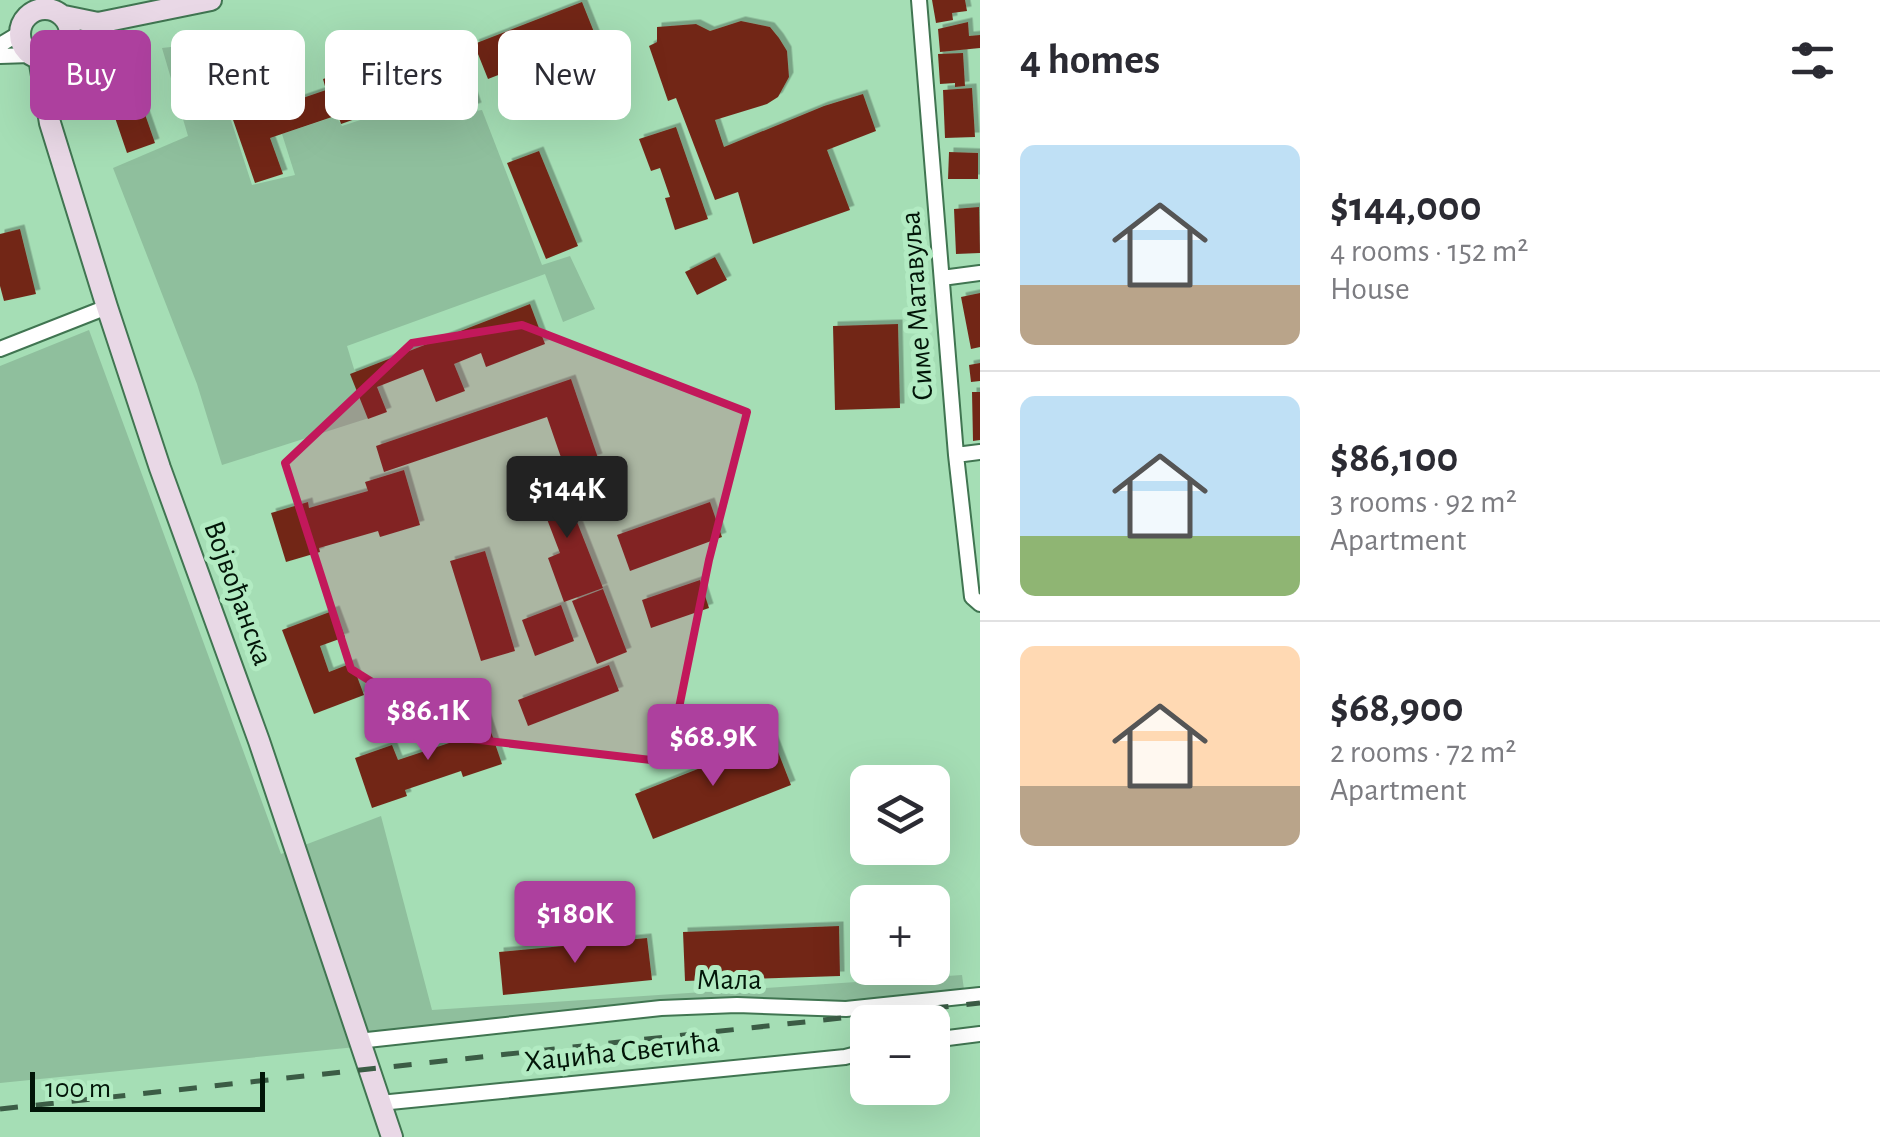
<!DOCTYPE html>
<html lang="en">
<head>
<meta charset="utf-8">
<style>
	body { margin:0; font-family:"Alegreya Sans",sans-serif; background:#f2f2f3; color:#2b2b33; height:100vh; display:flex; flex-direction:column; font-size:38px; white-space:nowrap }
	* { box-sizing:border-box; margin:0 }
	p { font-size:32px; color:#7c7c81 }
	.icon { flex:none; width:55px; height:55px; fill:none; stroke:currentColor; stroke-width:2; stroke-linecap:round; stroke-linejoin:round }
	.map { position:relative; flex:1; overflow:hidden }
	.details { display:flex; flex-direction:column; background:#fff; width:900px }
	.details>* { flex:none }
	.hud { position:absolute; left:30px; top:30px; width:800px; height:90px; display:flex; gap:20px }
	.buttons { position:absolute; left:850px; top:765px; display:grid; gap:20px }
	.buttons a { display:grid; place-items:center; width:100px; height:100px; border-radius:15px; background:#fff; box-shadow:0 10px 40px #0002; font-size:50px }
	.scale { position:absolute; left:30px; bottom:25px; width:235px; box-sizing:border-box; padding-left:10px; border:5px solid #021508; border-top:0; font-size:28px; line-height:35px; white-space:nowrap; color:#021508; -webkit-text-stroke:8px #b2ebc2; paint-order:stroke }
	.price { position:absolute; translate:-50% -85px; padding:0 22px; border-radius:10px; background:#ad409e; color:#fff; font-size:32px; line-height:65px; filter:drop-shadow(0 2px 5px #0008) }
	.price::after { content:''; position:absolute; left:50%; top:60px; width:30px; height:22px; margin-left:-15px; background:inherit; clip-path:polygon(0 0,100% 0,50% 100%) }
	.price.on { background:#222; color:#fff }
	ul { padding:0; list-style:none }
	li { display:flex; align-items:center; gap:30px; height:250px; padding:0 40px }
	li+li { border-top:2px solid #e1e1e2 }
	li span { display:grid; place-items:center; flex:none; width:280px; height:200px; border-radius:15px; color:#555 }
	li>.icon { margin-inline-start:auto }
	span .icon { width:120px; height:120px; fill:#fffc; stroke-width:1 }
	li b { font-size:42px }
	h2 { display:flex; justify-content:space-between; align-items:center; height:120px; padding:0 40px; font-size:42px }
	.tag { padding:0 35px; border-radius:15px; background:#fff; box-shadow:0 10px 40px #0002; font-size:35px; line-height:90px }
	.tag.on { background:#ad409e; color:#fff }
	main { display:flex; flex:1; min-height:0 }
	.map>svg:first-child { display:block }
	.green { fill:#8fbf9d }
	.building { fill:#722819; filter:url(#shadow) }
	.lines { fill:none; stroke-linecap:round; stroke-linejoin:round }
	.street-casing { stroke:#407551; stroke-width:18 }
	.secondary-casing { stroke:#407551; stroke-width:24 }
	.street { stroke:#fff; stroke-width:14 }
	.secondary { stroke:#e9d8e6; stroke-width:20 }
	.rail { stroke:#3b5c45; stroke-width:5; stroke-dasharray:18 18; stroke-linecap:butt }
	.marked { fill:#c2185b; fill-opacity:0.2; stroke:#c2185b; stroke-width:8; stroke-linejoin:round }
	.labels { text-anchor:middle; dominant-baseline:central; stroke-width:10; stroke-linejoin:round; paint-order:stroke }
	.street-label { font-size:30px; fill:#021508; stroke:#b2ebc2 }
</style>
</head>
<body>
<main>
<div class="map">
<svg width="980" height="1137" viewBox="0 0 980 1137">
	<defs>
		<filter id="shadow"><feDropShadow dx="4.5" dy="-4.5" stdDeviation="0" flood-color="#0004"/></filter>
	</defs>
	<rect width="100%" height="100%" fill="#a5deb5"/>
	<path class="green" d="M206,43l46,142 43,-10 -13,-41 54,-18 6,10 49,-16 -4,-16 45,-13 14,35 36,-6 60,155 28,-9 25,53 -32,13 -18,-48 -198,72 22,72 -147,47 -25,-81 -84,-216 75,-32 -26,-88z
		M89,330l192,524 100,-38 51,194 530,-35 3,22 -60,7h-123l-782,79v-717z"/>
	<path class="building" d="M932,0h33l2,11 -15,2 1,7 -17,3z
		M582,2l14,35 -108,42 -14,-35z
		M741,21l29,6 9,11 8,13 2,26 -11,20 -11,7 -52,16 9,27 100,-41 39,-12 13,37 -49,19 23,60 -97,34 -15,-52 -23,8 -39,-102 -8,3 -19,-55 8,-4v-15l39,-3 14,7z
		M968,22l1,14 11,-1v13l-40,4 -2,-23z
		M454,40l23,67 -29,10 -13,-38 -61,21 4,11 -37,13 -3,-9 -68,23 13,36 -28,9 -31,-89 32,-11 9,28 61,-21 -3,-11 45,-15 1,4z
		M963,53l2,33 -10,1v-4l-15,1 -2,-30z
		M972,88l3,49 -30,1 -2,-48z
		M139,97l16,46 -28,10 -16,-47z
		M676,127l32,92 -33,11 -10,-32 5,-1 -10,-29 -9,3 -12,-32z
		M539,151l39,95 -32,13 -39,-96z
		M949,152l29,1v26h-30z
		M979,207l1,46 -24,1 -2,-45z
		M20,229l16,65 -32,7 -4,-15v-52z
		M715,257l12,23 -30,15 -12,-23z
		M980,293v54l-9,2 -10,-52z
		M530,304l15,40 -59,23 -5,-14 -27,11 11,27 -29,11 -13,-33 -46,18 10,25 -19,7 -18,-45z
		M898,324l2,84 -65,2 -2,-84z
		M980,363v18l-9,1 -2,-17z
		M571,379l27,79 -33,11 -18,-52 -163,55 -8,-26z
		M972,392h8v48l-7,1z
		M404,470l16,55 -40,12 -2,-6 -59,17 1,4 -34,10 -15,-49 37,-11 1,6 59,-17 -3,-9z
		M557,471l46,117 -39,14 -16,-44 12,-5 -28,-73z
		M710,502l12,35 -92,34 -13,-36z
		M485,551l30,100 -34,10 -31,-100z
		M700,580l9,28 -58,20 -9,-28z
		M603,589l24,63 -30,12 -25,-63z
		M561,605l13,36 -39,15 -13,-36z
		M335,610l10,27 -25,9 9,26 23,-9 12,32 -50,19 -32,-84z
		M609,665l10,26 -91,35 -10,-26z
		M486,717l16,47 -39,13 -2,-6 -56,19 2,6 -35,12 -17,-50 37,-13 6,15 60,-20 -4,-12z
		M773,739l18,46 -138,54 -18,-45z
		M839,926l1,50 -155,5 -2,-49z
		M647,938l5,42 -149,15 -4,-43z"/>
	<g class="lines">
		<g class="street-casing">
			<path id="street" d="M919,0l37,455 16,142 8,7
				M0,45l20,-12
				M0,56l31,-1
				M942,278l38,-5
				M0,349l107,-42
				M956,455l24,-3
				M932,1040l48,-6
				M358,1041l303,-33 76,-3 109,4 134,-14
				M380,1103l465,-46 23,-6"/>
		</g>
		<g class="secondary-casing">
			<path id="secondary" d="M20 34a25 25 0 1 1 50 0a25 25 0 1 1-50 0Z
				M64,16l34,7 113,-23
				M39,58l11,65 57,184 53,161 99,273 133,396"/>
		</g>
		<use href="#street" class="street"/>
		<use href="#secondary" class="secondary"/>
		<path class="rail" d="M0,1109l980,-106"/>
	</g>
	<path class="marked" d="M522,325l225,87 -38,148 -41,202 -206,-24 -111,-69 -66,-206 127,-120z"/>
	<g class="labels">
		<g class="street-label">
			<text transform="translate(917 306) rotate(-94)">Симе Матавуља</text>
			<text transform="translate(238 593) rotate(70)">Војвођанска</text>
			<text x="729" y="980">Мала</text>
			<text transform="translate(622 1052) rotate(-6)">Хаџића Светића</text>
		</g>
	</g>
</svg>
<div class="buttons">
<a><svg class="icon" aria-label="layers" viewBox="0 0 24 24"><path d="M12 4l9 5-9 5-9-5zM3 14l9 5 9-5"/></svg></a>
<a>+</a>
<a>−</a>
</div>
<div class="scale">100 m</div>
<b class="price on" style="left:567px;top:541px">$144K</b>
<b class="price" style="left:428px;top:763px">$86.1K</b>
<b class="price" style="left:713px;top:789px">$68.9K</b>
<b class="price" style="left:575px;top:966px">$180K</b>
<div class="hud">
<a class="tag on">Buy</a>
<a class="tag">Rent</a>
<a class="tag">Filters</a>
<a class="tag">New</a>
</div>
</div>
<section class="details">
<h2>4 homes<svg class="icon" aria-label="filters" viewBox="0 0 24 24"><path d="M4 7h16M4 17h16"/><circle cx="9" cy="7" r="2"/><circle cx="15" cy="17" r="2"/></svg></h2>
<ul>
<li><span style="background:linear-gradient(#bfe0f5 70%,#b9a48a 0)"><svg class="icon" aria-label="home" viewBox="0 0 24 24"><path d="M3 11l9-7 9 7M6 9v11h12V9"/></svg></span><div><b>$144,000</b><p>4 rooms · 152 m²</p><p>House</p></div></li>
<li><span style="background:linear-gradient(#bfe0f5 70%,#8fb573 0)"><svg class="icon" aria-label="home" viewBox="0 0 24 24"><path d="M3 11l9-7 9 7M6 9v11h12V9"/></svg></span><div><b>$86,100</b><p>3 rooms · 92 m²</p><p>Apartment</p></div></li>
<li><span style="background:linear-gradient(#ffd9b3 70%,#b9a48a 0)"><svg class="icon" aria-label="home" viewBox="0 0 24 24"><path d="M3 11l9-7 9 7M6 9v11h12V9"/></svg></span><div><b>$68,900</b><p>2 rooms · 72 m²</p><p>Apartment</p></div></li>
</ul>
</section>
</main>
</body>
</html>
